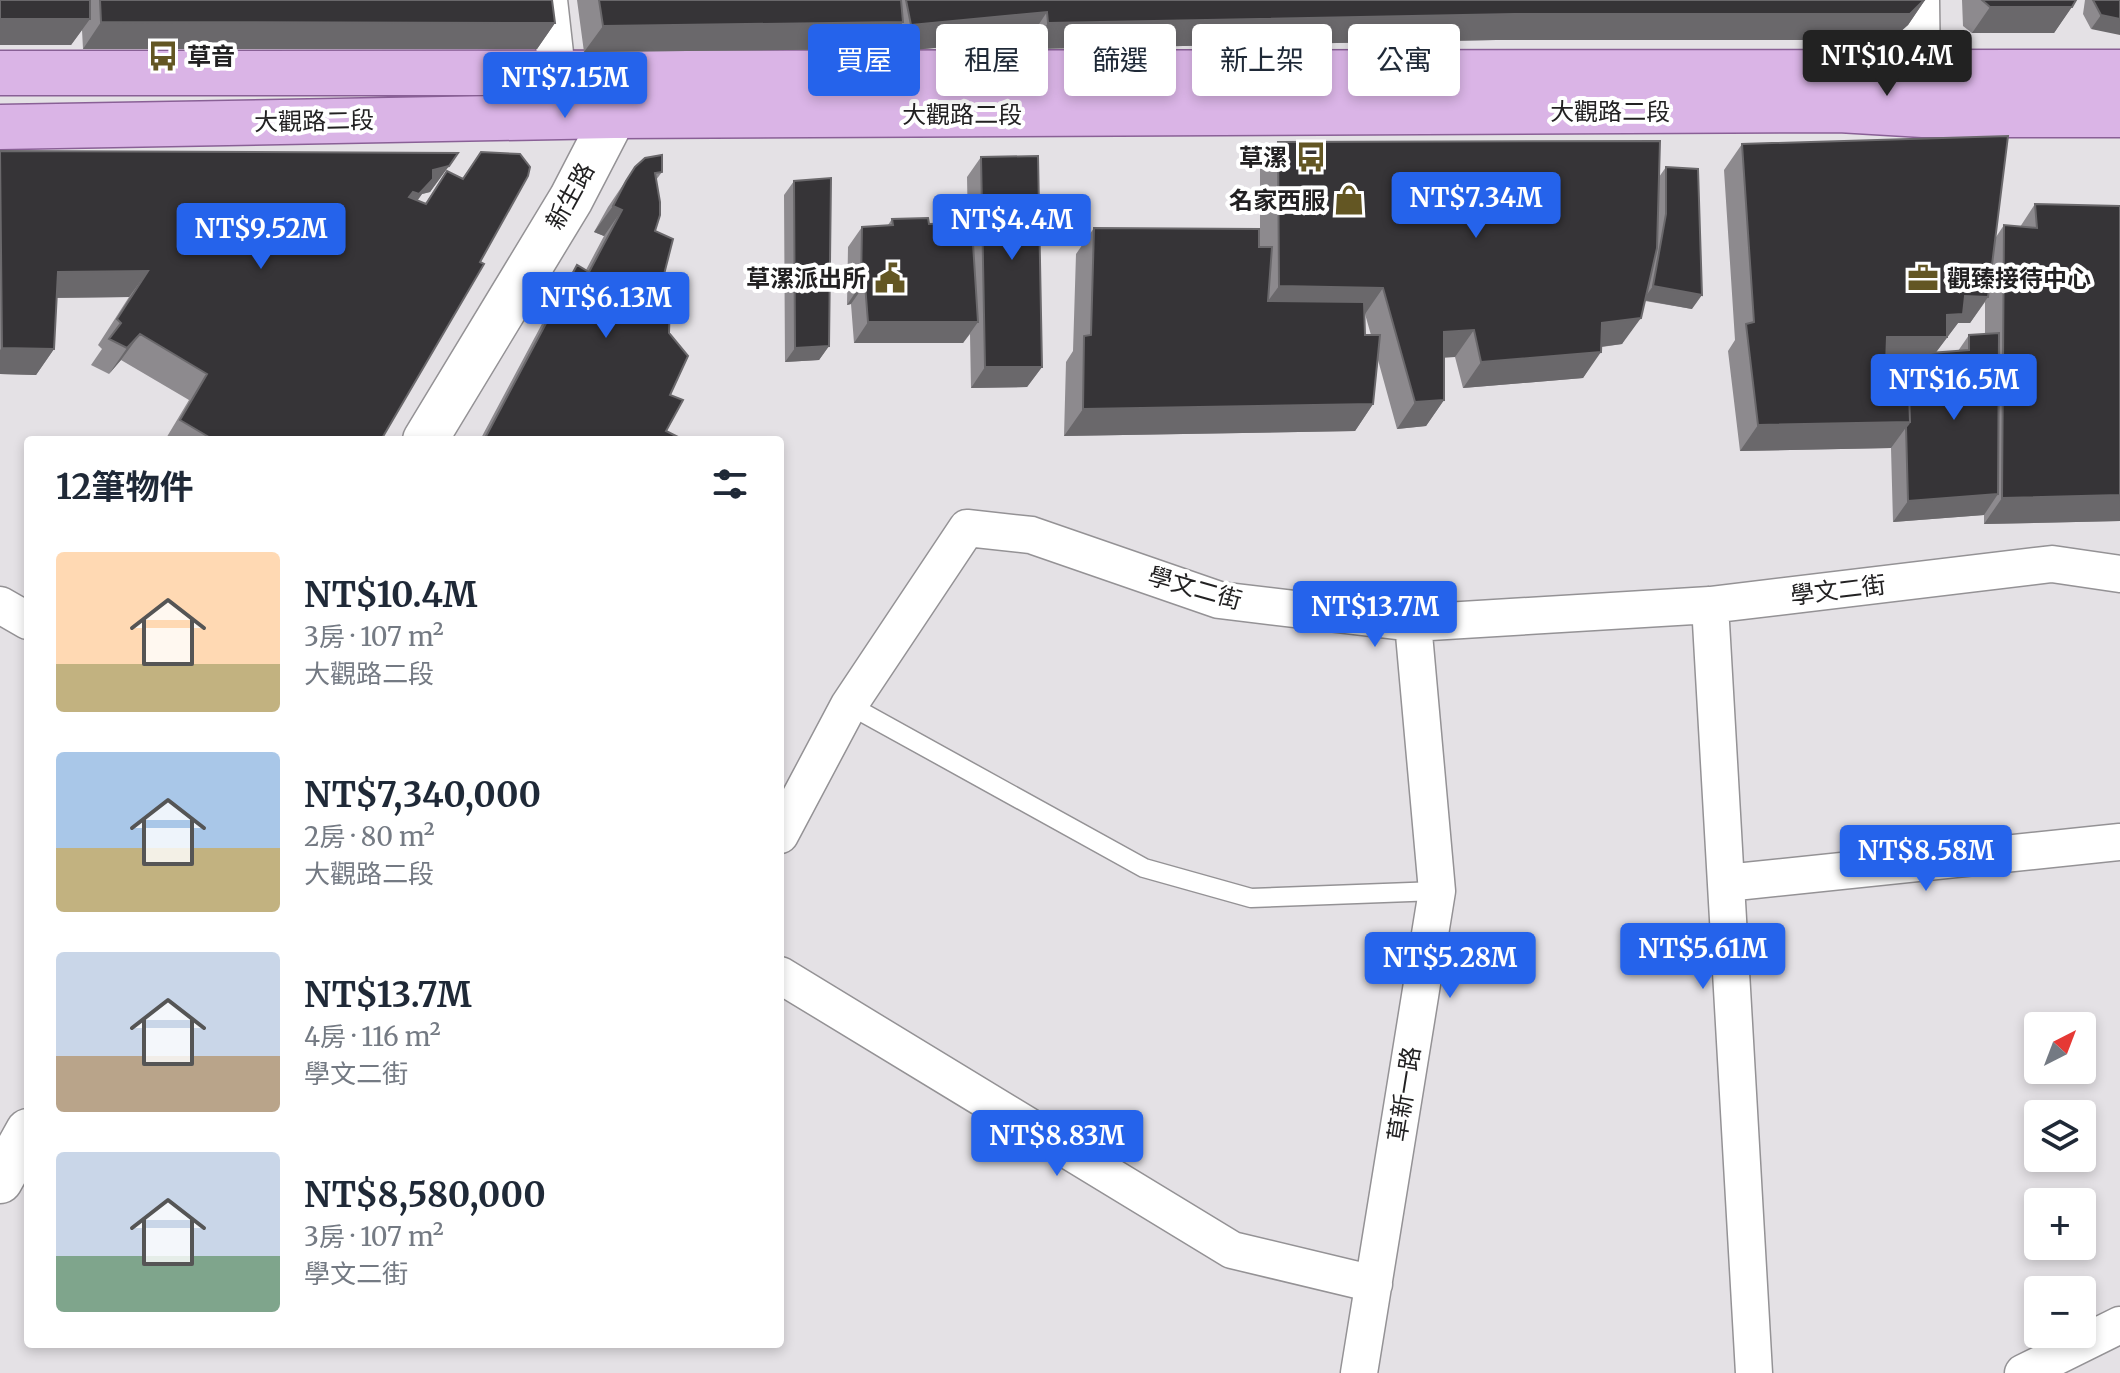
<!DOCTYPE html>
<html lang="zh-TW">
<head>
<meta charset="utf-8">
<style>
	body { margin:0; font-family:Merriweather,"Noto Sans TC",serif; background:#f6f6f7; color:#1f2937; height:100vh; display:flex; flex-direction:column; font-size:30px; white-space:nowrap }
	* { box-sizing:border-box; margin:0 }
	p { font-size:26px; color:#747a83 }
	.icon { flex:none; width:44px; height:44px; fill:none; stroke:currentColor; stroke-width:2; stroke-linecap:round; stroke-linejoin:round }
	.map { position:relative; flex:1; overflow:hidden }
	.sheet { position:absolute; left:24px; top:436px; width:760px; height:912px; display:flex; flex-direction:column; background:#fff; border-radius:8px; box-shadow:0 4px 12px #0003 }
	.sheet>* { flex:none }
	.top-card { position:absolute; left:808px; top:24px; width:760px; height:72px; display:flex; gap:16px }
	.needle { width:52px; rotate:42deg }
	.buttons { position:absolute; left:2024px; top:1012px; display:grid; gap:16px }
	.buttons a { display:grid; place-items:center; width:72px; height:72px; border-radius:8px; background:#fff; box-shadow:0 4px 12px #0003; font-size:40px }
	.price { position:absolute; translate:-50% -68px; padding:0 18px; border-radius:8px; background:#2563eb; color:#fff; font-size:26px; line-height:52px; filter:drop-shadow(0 2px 4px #0008) }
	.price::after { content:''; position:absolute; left:50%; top:48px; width:24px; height:18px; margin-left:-12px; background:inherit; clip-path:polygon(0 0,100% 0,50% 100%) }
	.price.selected { background:#222; color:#fff }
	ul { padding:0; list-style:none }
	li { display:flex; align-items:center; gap:24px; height:200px; padding:0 32px }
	li span { display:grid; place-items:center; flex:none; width:224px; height:160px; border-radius:8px; color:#555 }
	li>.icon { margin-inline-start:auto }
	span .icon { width:96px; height:96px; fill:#fffc; stroke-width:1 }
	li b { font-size:34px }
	h2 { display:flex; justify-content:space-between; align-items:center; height:96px; padding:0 32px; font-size:34px }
	.pill { padding:0 28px; border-radius:8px; background:#fff; box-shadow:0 4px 12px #0003; font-size:28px; line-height:72px }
	.pill.selected { background:#2563eb; color:#fff }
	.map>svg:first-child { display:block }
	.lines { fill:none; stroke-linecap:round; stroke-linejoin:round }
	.service-casing { stroke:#949295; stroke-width:21 }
	.minor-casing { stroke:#949295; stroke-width:39 }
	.tertiary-casing { stroke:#949295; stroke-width:47 }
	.primary-casing { stroke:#896096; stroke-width:47 }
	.service { stroke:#fff; stroke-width:18 }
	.minor { stroke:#fff; stroke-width:36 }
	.tertiary { stroke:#fff; stroke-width:44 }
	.primary { stroke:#dab4e6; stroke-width:44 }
	.wall { fill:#8d8a8e; fill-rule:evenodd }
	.shaded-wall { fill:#6a686b }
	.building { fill:#363437; stroke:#6a686b; stroke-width:2 }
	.labels { text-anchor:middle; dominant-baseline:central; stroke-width:8; stroke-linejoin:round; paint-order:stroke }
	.poi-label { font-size:24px; font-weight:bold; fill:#222122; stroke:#fff; text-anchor:end }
	.street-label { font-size:24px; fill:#222122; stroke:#fff }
</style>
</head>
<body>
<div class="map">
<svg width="2120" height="1373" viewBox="0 0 2120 1373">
	<rect width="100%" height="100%" fill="#e4e1e5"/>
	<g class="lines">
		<g class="service-casing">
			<path id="service" d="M849,705l295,163 107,30 186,-7"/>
		</g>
		<g class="minor-casing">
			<path id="minor" d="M549,0l8,71
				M0,605l28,16
				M1710,605l44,768
				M780,835l69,-130 118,-177 64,7 188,65 194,23 297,-18 342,-41 68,10
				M1726,883l394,-41
				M780,975l452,275 142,34
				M1359,1373l78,-482 -24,-268
				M2023,1373l97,-48"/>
		</g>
		<g class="tertiary-casing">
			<path id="tertiary" d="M1917,0l1,73 5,36
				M425,440l146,-241 43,-83 -26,-21
				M0,1181l28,-50"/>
		</g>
		<g class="primary-casing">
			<path id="primary" d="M0,73l2120,-1
				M0,127l614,-11 1225,-6 84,5h197"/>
		</g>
		<use href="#service" class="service"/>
		<use href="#minor" class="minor"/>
		<use href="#tertiary" class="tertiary"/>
		<use href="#primary" class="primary"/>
	</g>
	<path class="wall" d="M0,0h552l3,23 -18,26h-454l-1,-19 -11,15h-71z
		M577,0h1348l-17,25 -17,15h-395l-466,9 -1,-10 -137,13 -2,-12 -5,9 -301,3z
		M1962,0h114l-22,33h-82l-9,-7z
		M2085,0h35l-29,29 -8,-15z
		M1278,142l381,35 7,-10 26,142 -47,-8 -23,43 -20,3 -19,31 -120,10 -8,-31h-11v43l-18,26 -29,3 -19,-69 -5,44 -18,27 -291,5 2,-74 7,-11 3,-97 18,-26 166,19v-79zM1365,314l6,21h-6z
		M1742,144l254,93 8,-12 16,2 15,-23 85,317 -136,3v-9l-91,7 -2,-74 -151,3 -12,-100 7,-11 -11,-170zM1985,302v32l-16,1 -11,16 -22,1 22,-29h12z
		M0,151l458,2 -28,39 -8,2 -5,7 8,3 22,-33 15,8 19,-27 -100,288h-216l24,-40 -68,-40 -12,14 -18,-9 11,-16 -4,-4 31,-48 -72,1 -3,51 -18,26 -36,-1z
		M981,157l61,210 -15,20 -56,1 -1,-54 -7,9h-109l-3,-39 -4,1 1,-58 14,-20 26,-2 4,-6 69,10h7l-1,-52z
		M635,167l27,5 -6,8 -1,51 4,63 10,39 1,62 -4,36 18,9h-204l79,-148 18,-27 9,5 18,-34 -10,-4 14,-25z
		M794,181l35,165 -10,14 -34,2 -1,-167z"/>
	<path class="shaded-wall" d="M1925,0l-17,25 -17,15h-395l-466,9 18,-26z
		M1990,7h82l-18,26h-82z
		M1047,12l-18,27 -137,13 19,-27z
		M2101,15l19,4v16l-29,-6z
		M0,19h90l-19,26h-71z
		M101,22l454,1 -18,26h-454z
		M903,22l-18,27 -301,3 19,-26z
		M449,166l-19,26 -8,2 -8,11 -19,13 18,-26 20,-22z
		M613,206l9,4 -18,26 -10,-4z
		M148,271l-19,26 -89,1 18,-26z
		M861,284h4l-14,20 -4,1z
		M1279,286l104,2 -18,26 -105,-2z
		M1653,286l49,9 -10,14 -49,-9z
		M1965,296l23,1 -18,26h-12l-30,40 -24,-8 -6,8h-29l18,-26 60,-22z
		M1641,318l-19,26 -39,5 19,-26z
		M868,322h110l-15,21h-109z
		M1474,330l-19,27 -29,2 18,-27z
		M140,334l-19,26 -12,14 18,-26z
		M829,346l-10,14 -34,2 10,-14z
		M2,348l52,1 -18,26 -36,-1v-24z
		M1601,352l-18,26 -120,10 18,-26z
		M985,367h57l-15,20 -56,1z
		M1444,400l-18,26 -29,3 18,-27z
		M1373,404l-18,27 -291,5 19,-27z
		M1910,422l-19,26 -151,3 18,-26z
		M1998,494l-14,21 -91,7 15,-21z
		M2120,495v26l-136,3 18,-26z"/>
	<path class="building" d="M0,0h90v19h-90z
		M100,0h452l3,23 -454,-1z
		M599,0h302l2,22 -300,4z
		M906,0h1018l-14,14h-396l-466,9 -1,-11 -136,13z
		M1982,0h94l-4,7h-82z
		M2093,0h27v19l-19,-4z
		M2008,136l-20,161 -23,-1 -2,18 -16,1v22h-60l-1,28 22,-2 2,59 -152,3 -12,-101 8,-2 -12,-178z
		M1660,141l-3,107 -16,70 -39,5 -1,29 -120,10 -7,-32 -30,2v68l-29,2 -32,-114 -104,-2 -1,-144z
		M0,151l458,2 -9,13 -16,4v9l-14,15 -6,-2 -4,5 17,7 21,-33 16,8 18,-27 39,2 10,13 -2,9 -48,86 4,2 -103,176h-167l-34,-20 27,-46 -67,-40 -13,14 -18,-9 12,-16 -4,-4 31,-48 -90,1 -4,77 -52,-1z
		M662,155v17l-7,1 5,29v13l-5,16 18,8 -14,55 11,4 -1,35 19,23 -18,39 13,5 -17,31 18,9h-200l93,-175 12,7 33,-62 -9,-4 13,-25 9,-14 10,-9z
		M1038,156l4,211h-57l-4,-210z
		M1666,167l32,2 4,126 -49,-9 13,-72z
		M831,178l-2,168 -34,2 -1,-167z
		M2035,204l85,2v289l-118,3 2,-273 33,3z
		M928,218l1,6 32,-1v6l11,-1 6,94h-110l-3,-38h-4l1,-57 31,-2 -1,-6z
		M1094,228l165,1v18h13l-4,54 96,1 1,33h15l-7,69 -290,5 1,-73 7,-1z
		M1999,333l-1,161 -90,7 -2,-74 4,-5 -2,-59 -4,1v-9l65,-5v-15z"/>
	<defs>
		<g id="bus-bare" transform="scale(2.4)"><path d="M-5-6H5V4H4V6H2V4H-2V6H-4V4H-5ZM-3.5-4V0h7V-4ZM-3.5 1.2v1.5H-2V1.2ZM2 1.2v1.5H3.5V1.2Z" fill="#635623" stroke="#fff" stroke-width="2.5" paint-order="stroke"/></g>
		<g id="shop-bare" transform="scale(2.4)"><path d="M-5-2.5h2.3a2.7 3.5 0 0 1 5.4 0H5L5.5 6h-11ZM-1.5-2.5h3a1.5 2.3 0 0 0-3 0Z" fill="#635623" stroke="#fff" stroke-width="2.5" paint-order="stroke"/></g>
		<g id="civic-bare" transform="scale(2.4)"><path d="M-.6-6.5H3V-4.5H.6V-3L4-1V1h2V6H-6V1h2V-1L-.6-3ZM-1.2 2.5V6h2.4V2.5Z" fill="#635623" stroke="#fff" stroke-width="2.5" paint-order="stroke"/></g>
		<g id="office-bare" transform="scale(2.4)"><path d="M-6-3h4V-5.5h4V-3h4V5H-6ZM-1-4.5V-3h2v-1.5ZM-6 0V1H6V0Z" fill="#635623" stroke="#fff" stroke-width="2.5" paint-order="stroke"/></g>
	</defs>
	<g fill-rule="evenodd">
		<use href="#bus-bare" x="163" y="56"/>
		<use href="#bus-bare" x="1311" y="157"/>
		<use href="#shop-bare" x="1349" y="200"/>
		<use href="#civic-bare" x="890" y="278"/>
		<use href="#office-bare" x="1923" y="278"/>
	</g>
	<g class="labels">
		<g class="poi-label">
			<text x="187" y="56" text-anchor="start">草音</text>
			<text x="1287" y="157">草漯</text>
			<text x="1325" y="200">名家西服</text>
			<text x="866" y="278">草漯派出所</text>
			<text x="1947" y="278" text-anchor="start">觀臻接待中心</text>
		</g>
		<g class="street-label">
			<text x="1610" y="111">大觀路二段</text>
			<text x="962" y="114">大觀路二段</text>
			<text transform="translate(314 121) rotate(-1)">大觀路二段</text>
			<text transform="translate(570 196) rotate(-61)">新生路</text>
			<text transform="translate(1195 588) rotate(16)">學文二街</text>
			<text transform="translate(1838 590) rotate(-7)">學文二街</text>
			<text transform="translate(1404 1094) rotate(-81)">草新一路</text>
		</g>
	</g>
</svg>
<div class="buttons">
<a><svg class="needle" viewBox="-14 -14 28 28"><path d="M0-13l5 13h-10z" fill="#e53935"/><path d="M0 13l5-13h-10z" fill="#747a83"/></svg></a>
<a><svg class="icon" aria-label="layers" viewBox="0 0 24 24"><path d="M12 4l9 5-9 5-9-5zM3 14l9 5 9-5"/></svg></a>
<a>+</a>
<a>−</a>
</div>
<b class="price selected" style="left:1887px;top:98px">NT$10.4M</b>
<b class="price" style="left:565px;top:120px">NT$7.15M</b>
<b class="price" style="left:1476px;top:240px">NT$7.34M</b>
<b class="price" style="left:1012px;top:262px">NT$4.4M</b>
<b class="price" style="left:261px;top:271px">NT$9.52M</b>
<b class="price" style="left:606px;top:340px">NT$6.13M</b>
<b class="price" style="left:1954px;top:422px">NT$16.5M</b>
<b class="price" style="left:1375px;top:649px">NT$13.7M</b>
<b class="price" style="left:1926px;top:893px">NT$8.58M</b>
<b class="price" style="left:1703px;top:991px">NT$5.61M</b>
<b class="price" style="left:1450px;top:1000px">NT$5.28M</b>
<b class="price" style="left:1057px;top:1178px">NT$8.83M</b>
<div class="top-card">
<a class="pill selected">買屋</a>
<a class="pill">租屋</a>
<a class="pill">篩選</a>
<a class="pill">新上架</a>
<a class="pill">公寓</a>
</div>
<section class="sheet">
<h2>12筆物件<svg class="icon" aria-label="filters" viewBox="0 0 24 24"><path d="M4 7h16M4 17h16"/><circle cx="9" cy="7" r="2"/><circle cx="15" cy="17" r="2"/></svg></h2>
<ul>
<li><span style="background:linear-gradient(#ffd9b3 70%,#c2b280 0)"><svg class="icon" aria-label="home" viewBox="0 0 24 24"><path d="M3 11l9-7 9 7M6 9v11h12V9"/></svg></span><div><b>NT$10.4M</b><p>3房 · 107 m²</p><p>大觀路二段</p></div></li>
<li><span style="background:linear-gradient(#a9c7e8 60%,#c2b280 0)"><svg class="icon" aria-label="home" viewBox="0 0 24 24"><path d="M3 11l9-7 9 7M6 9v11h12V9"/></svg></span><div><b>NT$7,340,000</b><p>2房 · 80 m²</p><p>大觀路二段</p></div></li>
<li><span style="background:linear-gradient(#c9d6e8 65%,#b9a48a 0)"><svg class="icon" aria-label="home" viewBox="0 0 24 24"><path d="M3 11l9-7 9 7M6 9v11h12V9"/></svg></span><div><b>NT$13.7M</b><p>4房 · 116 m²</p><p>學文二街</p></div></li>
<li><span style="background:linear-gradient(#c9d6e8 65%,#7fa58c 0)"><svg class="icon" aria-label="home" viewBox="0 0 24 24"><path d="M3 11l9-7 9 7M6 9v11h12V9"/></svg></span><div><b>NT$8,580,000</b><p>3房 · 107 m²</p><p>學文二街</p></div></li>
</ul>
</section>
</div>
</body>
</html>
